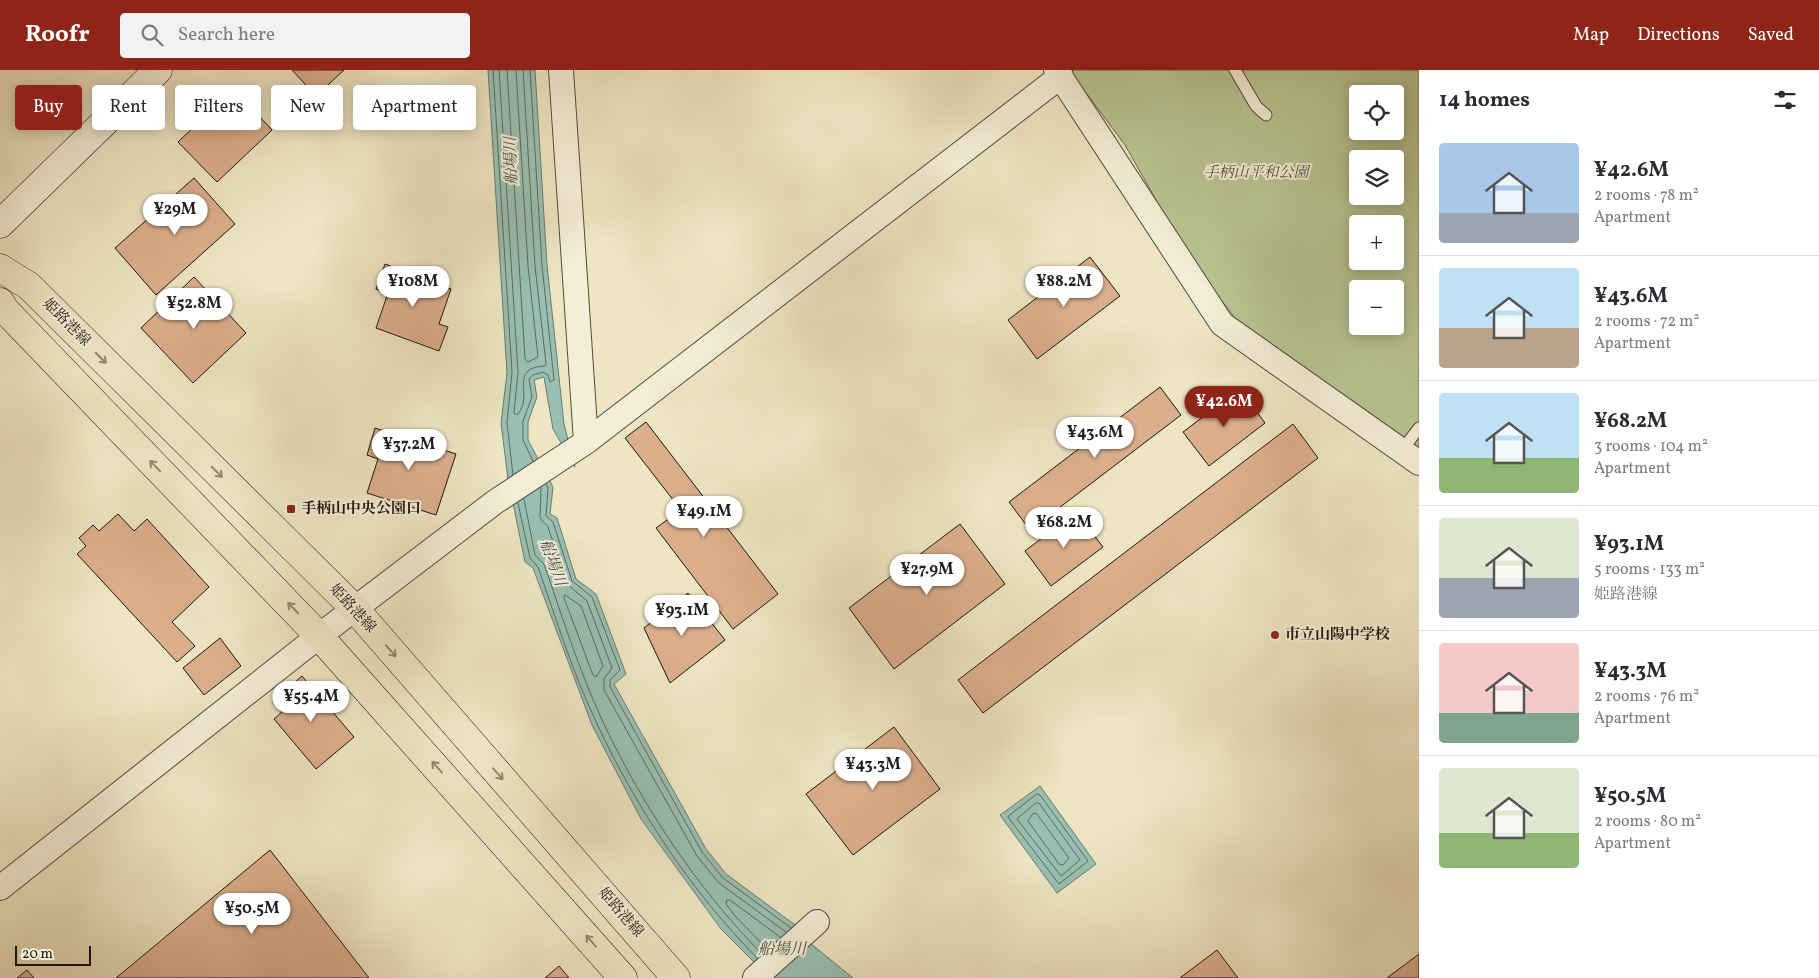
<!DOCTYPE html>
<html lang="en">
<head>
<meta charset="utf-8">
<style>
	body { margin:0; font-family:Vollkorn,"Noto Serif JP",serif; background:#f2f2f3; color:#2b2b33; height:100vh; display:flex; flex-direction:column; font-size:19px; white-space:nowrap }
	* { box-sizing:border-box; margin:0 }
	p { font-size:16px; color:#7c7c81 }
	.icon { flex:none; width:28px; height:28px; fill:none; stroke:currentColor; stroke-width:2; stroke-linecap:round; stroke-linejoin:round }
	.map { position:relative; flex:1; overflow:hidden }
	.details { display:flex; flex-direction:column; background:#fff; width:400px }
	.details>* { flex:none }
	.hud { position:absolute; left:15px; top:15px; width:475px; height:45px; display:flex; gap:10px }
	.controls { position:absolute; left:1349px; top:15px; display:grid; gap:10px }
	.controls a { display:grid; place-items:center; width:55px; height:55px; border-radius:5px; background:#fff; box-shadow:0 2px 12px #0003; font-size:25px }
	.scale { position:absolute; left:15px; bottom:12px; width:76px; box-sizing:border-box; padding-left:5px; border:2px solid #20160b; border-top:0; font-size:14px; line-height:18px; white-space:nowrap; color:#20160b; -webkit-text-stroke:4px #f4eed7; paint-order:stroke }
	.price { position:absolute; translate:-50% -42px; padding:0 11px; border-radius:18px; background:#fff; color:#222; font-size:16px; line-height:32px; filter:drop-shadow(0 1px 2px #0008) }
	.price::after { content:''; position:absolute; left:50%; top:30px; width:15px; height:11px; margin-left:-8px; background:inherit; clip-path:polygon(0 0,100% 0,50% 100%) }
	.price.selected { background:#8f2418; color:#fff }
	ul { padding:0; list-style:none }
	li { display:flex; align-items:center; gap:15px; height:125px; padding:0 20px }
	li+li { border-top:1px solid #e1e1e2 }
	li span { display:grid; place-items:center; flex:none; width:140px; height:100px; border-radius:5px; color:#555 }
	li>.icon { margin-inline-start:auto }
	span .icon { width:60px; height:60px; fill:#fffc; stroke-width:1 }
	li b { font-size:21px }
	h2 { display:flex; justify-content:space-between; align-items:center; height:60px; padding:0 20px; font-size:21px }
	.pill { padding:0 18px; border-radius:5px; background:#fff; box-shadow:0 2px 12px #0003; font-size:18px; line-height:45px }
	.pill.selected { background:#8f2418; color:#fff }
	header { display:flex; align-items:center; gap:30px; box-sizing:border-box; height:70px; padding:0 25px; background:#8f2418; color:#fff }
	header strong { font-size:24px }
	nav { display:flex; gap:28px; margin-inline-start:auto; font-size:18px }
	.search { width:350px; height:45px; background:#f2f2f3; display:flex; align-items:center; gap:12px; box-sizing:border-box; padding:0 18px; border-radius:5px; color:#7c7c81; font-size:19px }
	main { display:flex; flex:1; min-height:0 }
	.map>svg:first-child { display:block }
	.green { fill:#b9c593; stroke:#6c6e4f; fill-rule:evenodd }
	.water { fill:#99bfb2; stroke:#697b6f }
	.lines { fill:none; stroke-linecap:round; stroke-linejoin:round }
	.shore { stroke:#5c6a5e; stroke-width:1 }
	.building { fill:#dbae8c; stroke:#20160b }
	.lane-casing { stroke:#544a39; stroke-width:13 }
	.street-casing { stroke:#544a39; stroke-width:26 }
	.secondary-casing { stroke:#20160b; stroke-width:29 }
	.primary-casing { stroke:#20160b; stroke-width:29 }
	.lane { stroke:#f4eed7; stroke-width:11 }
	.street { stroke:#f4eed7; stroke-width:24 }
	.secondary { stroke:#f4eed7; stroke-width:28 }
	.primary { stroke:#eee5c2; stroke-width:28 }
	.oneway { stroke:#918870 }
	.poi-dot { fill:#8f2418; stroke:#f4eed7; stroke-width:2 }
	.labels { text-anchor:middle; dominant-baseline:central; stroke-width:4; stroke-linejoin:round; paint-order:stroke }
	.park-label { font-size:15px; font-style:italic; fill:#56533b; stroke:#f4eed7 }
	.street-label { font-size:15px; fill:#20160b; stroke:#f4eed7 }
	.poi-label { font-size:15px; font-weight:bold; fill:#20160b; stroke:#f4eed7; text-anchor:start }
	.water-label { font-size:16px; font-style:italic; fill:#4a5145; stroke:#f4eed7 }
</style>
</head>
<body>
<header>
<strong>Roofr</strong>
<div class="search"><svg class="icon" aria-label="search" viewBox="0 0 24 24"><circle cx="10" cy="10" r="6"/><path d="M15 15l6 6"/></svg>Search here</div>
<nav><a>Map</a><a>Directions</a><a>Saved</a></nav>
</header>
<main>
<div class="map">
<svg width="1419" height="908" viewBox="0 0 1419 908">
	<rect width="100%" height="100%" fill="#eee5c2"/>
	<filter id="stains"><feTurbulence type="fractalNoise" baseFrequency=".004" numOctaves="4"/><feColorMatrix values="0 0 0 0 .2 0 0 0 0 .09 0 0 0 0 .02 0 0 0 .5 -.17"/></filter>
	<radialGradient id="worn" r=".72"><stop offset=".6" stop-color="#630" stop-opacity="0"/><stop offset="1" stop-color="#630" stop-opacity=".3"/></radialGradient>
	<path class="green" d="M1069,0h350v378l-184,-130 -46,-60 -64,-113zM1358,24h37v37h-37zM1358,89h37v37h-37zM1358,154h37v37h-37zM1358,219h37v37h-37z"/>
	<path class="water" d="M488,0h47l12,195 17,159 11,43 -22,-38 -9,-52 -10,3 3,17 -9,25v18l25,47 -3,27 7,4 19,61 20,15 30,80 -12,10 92,165 20,25 88,65 -4,4 43,35h-83l-49,-49 -80,-110 -49,-94 -59,-157 -8,-6 -17,-83 -7,-56 6,-50z
		M1040,716l56,78 -39,29 -57,-78z"/>
	<g class="lines">
		<path class="shore" d="M493,0l19,302 -5,51 6,52
			M499,0l19,302 -4,41 3,2c18,-19 -10,-47 28,-49l1,-2 -11,-98 -12,-196
			M507,0l18,289 3,3 10,-5 -10,-91 -12,-196
			M530,0l12,195 12,115 -4,2 -2,-7 -5,-3 -10,3 -4,4 3,18 -9,24v19l10,21
			M546,414l2,4 -2,28 7,6 19,59 20,16 28,73 -10,10v7l92,165 21,26 68,50
			M541,418l-1,30 8,9 19,57 20,17 25,67 -8,11v11l93,166 22,27 67,49
			M524,429l11,56 9,9c18,52 35,106 58,156 40,85 94,167 160,234
			M518,433l12,55 8,9c18,52 35,106 59,157 40,85 94,167 160,234
			M565,525l16,11 22,60 -7,11 -3,-2 -29,-77z
			M1037,724l3,1 48,66 -29,23 -51,-67z
			M1036,733h3l41,57 -19,16 -44,-57z
			M1034,743l3,1 32,44 -6,7 -4,-1 -31,-43z
			M767,879l-31,-32 -10,-13 1,-4h3l50,37"/>
	</g>
	<path class="building" d="M292,0h52l-28,26z
		M234,19l38,41 -55,52 -39,-40z
		M194,108l41,46 -79,71 -41,-47z
		M1090,187l30,39 -83,63 -29,-39z
		M385,194l66,25 -12,35 9,3 -9,24 -63,-23 12,-35 -12,-4z
		M194,207l52,56 -53,50 -52,-55z
		M1160,317l21,28 -151,115 -21,-28z
		M1240,319l25,34 -56,43 -26,-34z
		M646,352l132,172 -45,35 -77,-101 25,-18 -56,-72z
		M1293,354l25,34 -335,255 -25,-33z
		M375,358l81,26 -20,61 -69,-22 11,-34 -11,-4z
		M1076,442l27,35 -52,39 -26,-35z
		M118,444l16,17 13,-12 62,68 -37,35 23,24 -18,16 -100,-108 9,-8 -7,-8 14,-13 6,6z
		M960,454l45,60 -111,85 -45,-61z
		M688,523l37,47 -55,43 -26,-55z
		M220,568l21,28 -37,29 -21,-27z
		M302,606l52,61 -38,32 -42,-50 8,-7 -9,-11z
		M894,657l46,62 -87,66 -47,-61z
		M270,780l99,128h-253z
		M1217,880l21,28h-58z
		M1419,884v24h-32z
		M559,896l10,12h-24z
		M27,900l7,8h-17z"/>
	<g class="lines">
		<g class="lane-casing">
			<path id="lane" d="M1235,0l21,36 10,9
				M1402,380l17,-22"/>
		</g>
		<g class="street-casing">
			<path id="street" d="M561,0l25,372
				M1056,0l166,254 197,139
				M0,818l319,-252 176,-134 91,-60 475,-366
				M755,908l62,-56"/>
		</g>
		<g class="secondary-casing">
			<path id="secondary" d="M0,154l158,-154"/>
		</g>
		<g class="primary-casing">
			<path id="primary" d="M0,198l29,18 326,323 321,369
				M0,232l5,8 314,326 304,342"/>
		</g>
		<use href="#lane" class="lane"/>
		<use href="#street" class="street"/>
		<use href="#secondary" class="secondary"/>
		<use href="#primary" class="primary"/>
	</g>
	<defs><path id="oneway-shaft" d="M-6 0H5M1.5-3L5.5 0L1.5 3" fill="none" stroke-width="1.6" stroke-linecap="round" stroke-linejoin="round" transform="scale(1.25)"/></defs>
	<g class="oneway">
		<use href="#oneway-shaft" transform="translate(101 288) rotate(45)"/>
		<use href="#oneway-shaft" transform="translate(155 396) rotate(-134)"/>
		<use href="#oneway-shaft" transform="translate(217 402) rotate(45)"/>
		<use href="#oneway-shaft" transform="translate(293 538) rotate(-134)"/>
		<use href="#oneway-shaft" transform="translate(391 581) rotate(49)"/>
		<use href="#oneway-shaft" transform="translate(437 697) rotate(-132)"/>
		<use href="#oneway-shaft" transform="translate(498 704) rotate(49)"/>
		<use href="#oneway-shaft" transform="translate(591 871) rotate(-131)"/>
	</g>
	<g class="poi-dot">
		<rect x="286" y="434" width="10" height="10" rx="2.5"/>
		<circle cx="1275" cy="565" r="5"/>
	</g>
	<g class="labels">
		<g class="park-label">
			<text x="1256" y="103">手柄山平和公園</text>
		</g>
		<g class="street-label">
			<text transform="translate(66 253) rotate(45)">姫路港線</text>
			<text transform="translate(352 539) rotate(47)">姫路港線</text>
			<text transform="translate(620 843) rotate(49)">姫路港線</text>
		</g>
		<g class="poi-label">
			<text x="301" y="439">手柄山中央公園口</text>
			<text x="1285" y="565">市立山陽中学校</text>
		</g>
		<g class="water-label">
			<text transform="translate(512 91) rotate(-92)">船場川</text>
			<text transform="translate(552 493) rotate(70)">船場川</text>
			<text x="782" y="880">船場川</text>
		</g>
	</g>
	<rect width="100%" height="100%" filter="url(#stains)"/>
	<rect width="100%" height="100%" fill="url(#worn)"/>
</svg>
<div class="controls">
<a><svg class="icon" aria-label="locate" viewBox="0 0 24 24"><circle cx="12" cy="12" r="6"/><path d="M12 2v4M12 18v4M2 12h4M18 12h4"/></svg></a>
<a><svg class="icon" aria-label="layers" viewBox="0 0 24 24"><path d="M12 4l9 5-9 5-9-5zM3 14l9 5 9-5"/></svg></a>
<a>+</a>
<a>−</a>
</div>
<div class="scale">20 m</div>
<b class="price" style="left:175px;top:166px">¥29M</b>
<b class="price" style="left:413px;top:238px">¥108M</b>
<b class="price" style="left:1064px;top:238px">¥88.2M</b>
<b class="price" style="left:194px;top:260px">¥52.8M</b>
<b class="price selected" style="left:1224px;top:358px">¥42.6M</b>
<b class="price" style="left:1095px;top:389px">¥43.6M</b>
<b class="price" style="left:409px;top:401px">¥37.2M</b>
<b class="price" style="left:704px;top:468px">¥49.1M</b>
<b class="price" style="left:1064px;top:479px">¥68.2M</b>
<b class="price" style="left:927px;top:526px">¥27.9M</b>
<b class="price" style="left:682px;top:567px">¥93.1M</b>
<b class="price" style="left:311px;top:653px">¥55.4M</b>
<b class="price" style="left:873px;top:721px">¥43.3M</b>
<b class="price" style="left:252px;top:865px">¥50.5M</b>
<div class="hud">
<a class="pill selected">Buy</a>
<a class="pill">Rent</a>
<a class="pill">Filters</a>
<a class="pill">New</a>
<a class="pill">Apartment</a>
</div>
</div>
<section class="details">
<h2>14 homes<svg class="icon" aria-label="filters" viewBox="0 0 24 24"><path d="M4 7h16M4 17h16"/><circle cx="9" cy="7" r="2"/><circle cx="15" cy="17" r="2"/></svg></h2>
<ul>
<li><span style="background:linear-gradient(#a9c7e8 70%,#9aa5b1 0)"><svg class="icon" aria-label="home" viewBox="0 0 24 24"><path d="M3 11l9-7 9 7M6 9v11h12V9"/></svg></span><div><b>¥42.6M</b><p>2 rooms · 78 m²</p><p>Apartment</p></div></li>
<li><span style="background:linear-gradient(#bfe0f5 60%,#b9a48a 0)"><svg class="icon" aria-label="home" viewBox="0 0 24 24"><path d="M3 11l9-7 9 7M6 9v11h12V9"/></svg></span><div><b>¥43.6M</b><p>2 rooms · 72 m²</p><p>Apartment</p></div></li>
<li><span style="background:linear-gradient(#bfe0f5 65%,#8fb573 0)"><svg class="icon" aria-label="home" viewBox="0 0 24 24"><path d="M3 11l9-7 9 7M6 9v11h12V9"/></svg></span><div><b>¥68.2M</b><p>3 rooms · 104 m²</p><p>Apartment</p></div></li>
<li><span style="background:linear-gradient(#dfe7d0 60%,#9aa5b1 0)"><svg class="icon" aria-label="home" viewBox="0 0 24 24"><path d="M3 11l9-7 9 7M6 9v11h12V9"/></svg></span><div><b>¥93.1M</b><p>5 rooms · 133 m²</p><p>姫路港線</p></div></li>
<li><span style="background:linear-gradient(#f6c9c9 70%,#7fa58c 0)"><svg class="icon" aria-label="home" viewBox="0 0 24 24"><path d="M3 11l9-7 9 7M6 9v11h12V9"/></svg></span><div><b>¥43.3M</b><p>2 rooms · 76 m²</p><p>Apartment</p></div></li>
<li><span style="background:linear-gradient(#dfe7d0 65%,#8fb573 0)"><svg class="icon" aria-label="home" viewBox="0 0 24 24"><path d="M3 11l9-7 9 7M6 9v11h12V9"/></svg></span><div><b>¥50.5M</b><p>2 rooms · 80 m²</p><p>Apartment</p></div></li>
</ul>
</section>
</main>
</body>
</html>
